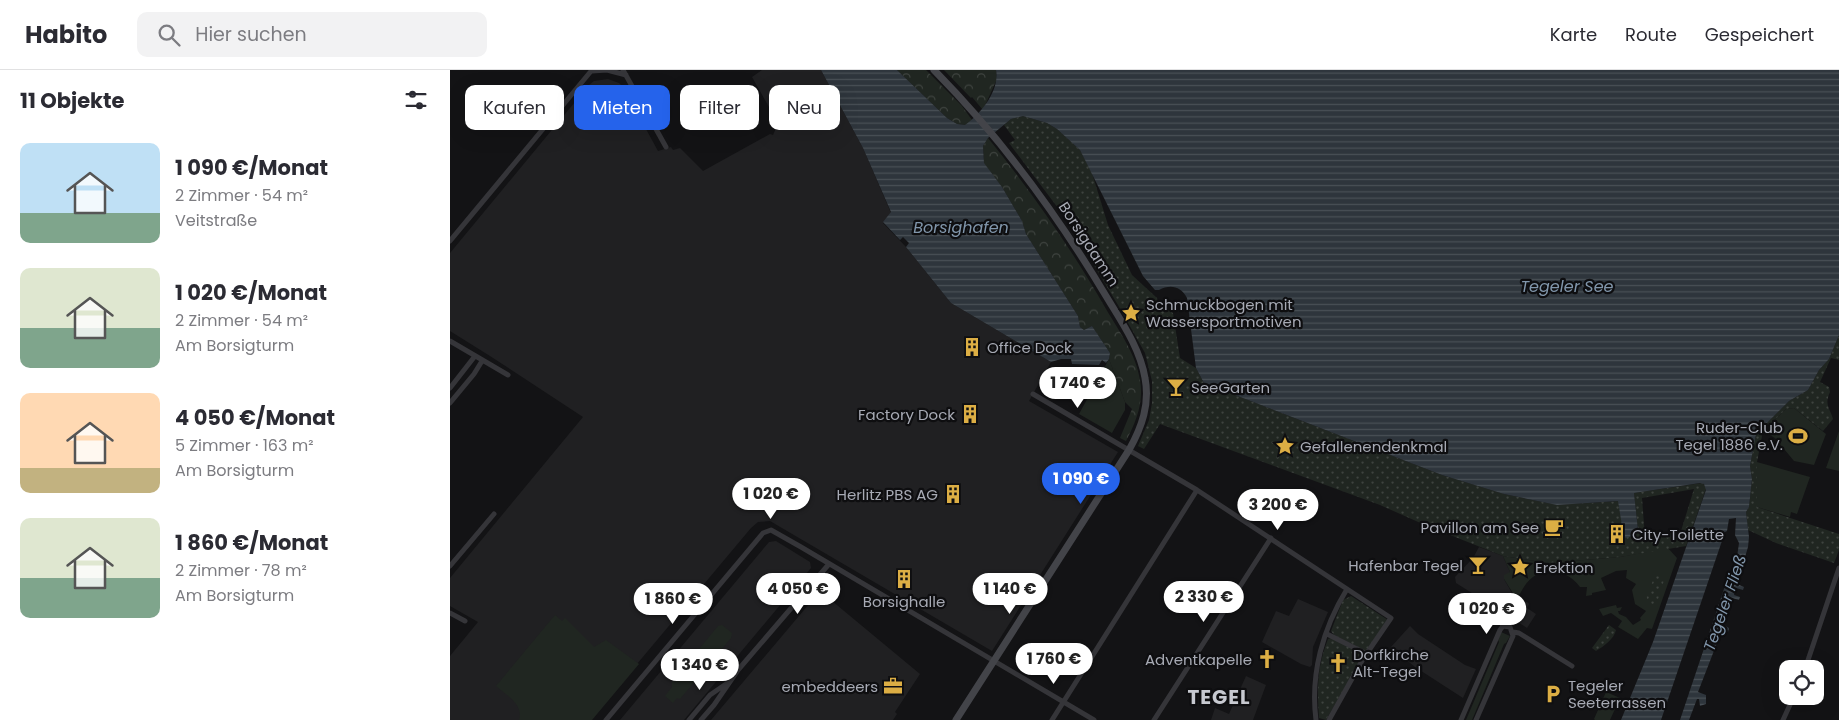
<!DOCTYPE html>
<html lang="de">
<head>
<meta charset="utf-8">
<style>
	body { margin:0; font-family:Poppins,sans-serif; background:#f2f2f3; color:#2b2b33; height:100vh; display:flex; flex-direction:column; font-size:19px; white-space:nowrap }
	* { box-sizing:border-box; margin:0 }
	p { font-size:16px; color:#7c7c81 }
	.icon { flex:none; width:28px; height:28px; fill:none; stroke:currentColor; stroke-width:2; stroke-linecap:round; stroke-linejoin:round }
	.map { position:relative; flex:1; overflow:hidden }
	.side { display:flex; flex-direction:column; background:#fff; width:450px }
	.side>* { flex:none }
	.guide { position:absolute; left:15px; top:15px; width:475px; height:45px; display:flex; gap:10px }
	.buttons { position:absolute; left:1329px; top:590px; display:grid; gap:10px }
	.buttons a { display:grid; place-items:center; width:45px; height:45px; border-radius:10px; background:#fff; box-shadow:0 5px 20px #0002; font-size:25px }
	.price { position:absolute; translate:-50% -42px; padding:0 11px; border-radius:18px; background:#fff; color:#222; font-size:16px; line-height:32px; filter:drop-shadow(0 1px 2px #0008) }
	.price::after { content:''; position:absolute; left:50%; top:30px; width:15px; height:11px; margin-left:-8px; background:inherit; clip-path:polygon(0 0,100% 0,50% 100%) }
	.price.on { background:#2563eb; color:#fff }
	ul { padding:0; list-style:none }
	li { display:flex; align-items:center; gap:15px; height:125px; padding:0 20px }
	li span { display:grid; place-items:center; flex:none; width:140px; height:100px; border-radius:10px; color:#555 }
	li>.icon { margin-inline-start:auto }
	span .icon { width:60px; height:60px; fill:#fffc; stroke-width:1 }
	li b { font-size:21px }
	h2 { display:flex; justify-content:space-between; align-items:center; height:60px; padding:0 20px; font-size:21px }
	.pill { padding:0 18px; border-radius:10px; background:#fff; box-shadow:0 5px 20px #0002; font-size:18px; line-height:45px }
	.pill.on { background:#2563eb; color:#fff }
	header { display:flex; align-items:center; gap:30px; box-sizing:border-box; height:70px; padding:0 25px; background:#fff; border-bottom:1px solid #e1e1e2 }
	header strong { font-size:24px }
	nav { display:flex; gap:28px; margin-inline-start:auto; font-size:18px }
	.search { width:350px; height:45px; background:#f2f2f3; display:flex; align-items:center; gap:12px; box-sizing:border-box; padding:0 18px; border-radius:10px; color:#7c7c81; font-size:19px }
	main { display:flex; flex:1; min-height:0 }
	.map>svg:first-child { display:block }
	.built { fill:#202022 }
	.grass { fill:#202621 }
	.forest { fill:url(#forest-crowns) }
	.park { fill:url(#park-dots); fill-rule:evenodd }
	.water { fill:url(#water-rules) }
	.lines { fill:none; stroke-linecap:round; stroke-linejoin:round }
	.street { stroke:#353539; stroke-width:5 }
	.secondary { stroke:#434449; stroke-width:7 }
	.labels { text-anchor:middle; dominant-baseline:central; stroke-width:4.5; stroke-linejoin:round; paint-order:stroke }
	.street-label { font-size:15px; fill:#a7aab4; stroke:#0e0e10 }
	.poi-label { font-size:15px; fill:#a7aab4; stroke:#0e0e10; text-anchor:start }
	.water-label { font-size:16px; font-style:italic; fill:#8196ab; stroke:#0e0e10 }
	.district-label { font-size:20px; font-weight:bold; letter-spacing:1px; fill:#c7c9d0; stroke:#0e0e10 }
</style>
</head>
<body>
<header>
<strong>Habito</strong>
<div class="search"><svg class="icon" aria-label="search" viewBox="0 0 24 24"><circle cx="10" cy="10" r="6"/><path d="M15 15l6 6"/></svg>Hier suchen</div>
<nav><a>Karte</a><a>Route</a><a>Gespeichert</a></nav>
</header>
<main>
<section class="side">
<h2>11 Objekte<svg class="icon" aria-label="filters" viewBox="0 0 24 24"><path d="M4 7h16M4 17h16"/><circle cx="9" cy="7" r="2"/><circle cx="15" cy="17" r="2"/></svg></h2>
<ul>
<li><span style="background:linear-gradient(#bfe0f5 70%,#7fa58c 0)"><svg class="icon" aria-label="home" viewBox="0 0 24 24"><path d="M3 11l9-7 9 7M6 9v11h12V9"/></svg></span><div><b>1 090 €/Monat</b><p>2 Zimmer · 54 m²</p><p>Veitstraße</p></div></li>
<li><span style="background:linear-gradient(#dfe7d0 60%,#7fa58c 0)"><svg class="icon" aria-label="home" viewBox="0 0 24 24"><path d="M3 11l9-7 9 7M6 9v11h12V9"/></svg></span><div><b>1 020 €/Monat</b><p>2 Zimmer · 54 m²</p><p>Am Borsigturm</p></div></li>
<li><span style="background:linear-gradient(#ffd9b3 75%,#c2b280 0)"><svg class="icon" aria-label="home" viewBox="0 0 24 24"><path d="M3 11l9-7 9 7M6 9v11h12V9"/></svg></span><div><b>4 050 €/Monat</b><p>5 Zimmer · 163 m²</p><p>Am Borsigturm</p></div></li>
<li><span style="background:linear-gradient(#dfe7d0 60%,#7fa58c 0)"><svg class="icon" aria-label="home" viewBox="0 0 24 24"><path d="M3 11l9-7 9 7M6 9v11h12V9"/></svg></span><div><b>1 860 €/Monat</b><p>2 Zimmer · 78 m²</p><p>Am Borsigturm</p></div></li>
</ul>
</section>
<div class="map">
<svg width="1389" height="650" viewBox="0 0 1389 650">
	<defs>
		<pattern id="forest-crowns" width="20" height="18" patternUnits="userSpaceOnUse" patternTransform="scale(1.25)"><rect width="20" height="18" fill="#202621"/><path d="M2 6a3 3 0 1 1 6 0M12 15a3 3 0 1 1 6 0" fill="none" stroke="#3e433f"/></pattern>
		<pattern id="park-dots" width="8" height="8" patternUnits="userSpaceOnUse" patternTransform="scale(1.25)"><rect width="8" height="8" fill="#202621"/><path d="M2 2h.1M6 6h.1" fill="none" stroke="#3e433f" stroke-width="1.8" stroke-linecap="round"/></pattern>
		<pattern id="water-rules" width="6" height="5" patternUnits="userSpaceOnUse" patternTransform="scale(1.25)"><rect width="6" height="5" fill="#2e353c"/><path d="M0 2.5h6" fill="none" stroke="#495056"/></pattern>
	</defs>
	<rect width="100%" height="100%" fill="#131315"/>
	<path class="built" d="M312,0h59l42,78 28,65 -8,10 23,24 45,56 100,59 -22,39 89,51 -126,199 -222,-130 -12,1 -7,6 -161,192h-140v-64l28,-34 -28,-16v-28l133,-161 -93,-61 -40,-25v-78l139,-168 5,-4 14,-2 11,4 4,4 35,64 13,-4 2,3 7,-2 23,23 67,-37 3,1 5,-12 -26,-46z
		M326,471l34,21 1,6 -127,152h-64l149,-178z
		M1029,477l24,9 7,16 -6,7 12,21 11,2 2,2 -2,4 9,6 -9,14 -71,-45 -1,-6 18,-19z
		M370,521l100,83 -25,38 2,2 -4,6h-182z
		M848,529l30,13 -15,35 -1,18 -2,2 -9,-3 -39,-22 14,-31 13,5z
		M960,556l8,8 47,31 11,4 -13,29 -48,-31 -24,-20z
		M796,606l20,9 -13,35h-42l4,-12 14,6z"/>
	<path class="grass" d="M659,289l16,43v8l-13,23 -33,-19z
		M1344,338l32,26 -12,31 -20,-4 -19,-23 -12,-7 23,-22z
		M1389,361v40l-13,-3z
		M1307,392l53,15 -13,37 -6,-2 -1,5 -33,-10z
		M1218,478l9,10 -25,71 -5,-1 -9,11 -20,-12 4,-6 -11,-8 -8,3 -4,-7 17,-4 1,3 5,-1 -2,4h-2l1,3 7,3 7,8 8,-5 -1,-2 6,-7 -11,-7 -3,-14 4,-6 -10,-6 1,-8 -11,1 -15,7 5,12 -14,3v2l-6,1 1,-9h-7c-19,-24 -47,-21 -60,7l-6,3v-2l-10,-16v-4l6,-3 -7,-16 45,7 72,-6z
		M105,545l7,6 3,-3 29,29 12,-7 33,24 -47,56h-73c5,-16 -13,-25 -23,-34z
		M272,555l10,8 -1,5 -51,61 -3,-1 -4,5 -8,-7 7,-9v-5l46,-56z
		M1051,562l9,4 -4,7 -2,1 -32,76h-6l33,-78 -1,-2z
		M1156,622l14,6 -10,22h-15l-1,-1z"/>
	<path class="forest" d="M447,0h29l36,36 10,14 -6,5 -9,-1 -10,-6z
		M494,0h52l1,9 -14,31 -11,-13 -1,1z
		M538,68c43,53 83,110 118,171 13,22 30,45 34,71 4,22 -4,42 -14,61l-6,-3 12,-29 -7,-7 -16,-43 1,-6 -18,-27 -8,4 -4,-3 -2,-11 -52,-82 -4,-13 -20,-34 -18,-23 -1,-18z"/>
	<path class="park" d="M573,46l24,7 10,6 23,21 12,23 16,52 24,50 25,23 2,11 6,-2 8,6 7,45 16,10 8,15 238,92 62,19 53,11 62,-4 5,37 14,-8 -4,-37 68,-10 4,3v3l-20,57 -66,11 -72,6 -45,-7 -78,-31 -45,-20 -220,-81 -16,25 -6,-3 11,-26 3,-17v-22l-7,-28 -27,-48 -54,-89 -55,-73 6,-3 -11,-15 7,-6zM1244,419l-13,42 -36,6 -3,-39z
		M1389,265v25l-8,-2 -11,24 9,5 1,5c-6,13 0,16 3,27l-10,12 -29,-23 -8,1 -23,22 -6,31v45l82,27v16l-5,13 -58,-20 -28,-13 -2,-18 3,-5 3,-28 -2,-13 6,-32 33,-33 19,-11 11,-20 10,-11z
		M1211,504h5l-10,32c-6,-1 -10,-4 -9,-11l6,-5 -3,-1 4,-12z
		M901,526l37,24 -22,31 -32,-16 -3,-4 12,-31z
		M1159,555l7,5c-2,9 -12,16 -20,21l-4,-3z
		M881,568l32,16v2l-37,64 -7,-2c-2,-30 -2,-51 9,-79z"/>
	<path class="water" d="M371,0h76l50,48 10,6 8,1c16,-11 35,-35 31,-55h843v265l-10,24 -10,11 -11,20 -19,11 -33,33 -6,32 2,13 -3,28 -3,5 3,25 -1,10 -11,37 7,3 -1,3 -7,-2 -2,7 6,2 -1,3 -7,-2 -8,27 5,3 -1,4 -6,-2 -24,62 8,3v9l-6,2 -1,-7h-2l-8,21h-9l48,-143 8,-13 3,-21 -4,-8 1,-17 -7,1 -2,12 -2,1 -64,188h-40l32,-78 53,-152 -2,-6 -4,-1 -66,10 4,37 -4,6 -10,2 -6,-37 -61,4 -53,-11 -62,-19 -238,-92 -8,-15 -9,-70c-6,-12 -17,-14 -28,-8h-4l-12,-14 -63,-126 -23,-21 -10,-6 -24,-7 -12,3 -23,19 -5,8 1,17 18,24 20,34 4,13 52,82 2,11 4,3 8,-4 18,27 -1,6 -3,4 -4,-3 -3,5 -27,-1 -1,-5h-10l-10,3 -100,-59 -45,-56 3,-4 -6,-6 -3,3 -17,-18 8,-10 -28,-64z"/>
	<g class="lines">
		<path class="street" d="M173,0l43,77
			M142,1l15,-1 19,5
			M0,171l142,-171
			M0,271l58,34
			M0,318l25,-32
			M583,324l164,96 194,128 -28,41 -34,61
			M0,333l24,-29 8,-13
			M0,496l44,-52
			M1016,529c13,7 31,14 37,27
			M0,543l15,8
			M1063,562l6,1 53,33
			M877,564l40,20
			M1355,599l34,-101
			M156,650l157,-187 8,-3 30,17 293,173
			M239,650l21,-25 16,-11
			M251,650l13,-15 24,-35 91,-106
			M602,650l145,-230
			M704,650l117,-182
			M866,650c-6,-46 7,-92 31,-131
			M1011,650l39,-90 3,-4
			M1026,650l37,-84 -3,-9 -7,-1
			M1333,650l11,-24"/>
		<path class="secondary" d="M484,0c67,68 123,144 172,226 15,25 34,52 39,82 5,26 -3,49 -16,72l-173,270"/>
	</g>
	<defs>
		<g id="sight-bare" transform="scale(1.5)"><path d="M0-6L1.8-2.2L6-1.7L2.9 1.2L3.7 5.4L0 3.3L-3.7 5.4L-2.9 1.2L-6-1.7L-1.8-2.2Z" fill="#dcae44" stroke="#0e0e10" stroke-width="2.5" paint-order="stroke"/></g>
		<g id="building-bare" transform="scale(1.5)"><path d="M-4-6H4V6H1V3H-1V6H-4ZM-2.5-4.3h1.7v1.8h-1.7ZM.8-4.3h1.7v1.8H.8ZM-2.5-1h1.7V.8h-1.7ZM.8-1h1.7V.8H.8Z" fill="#dcae44" stroke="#0e0e10" stroke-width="2.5" paint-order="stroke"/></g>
		<g id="bar-bare" transform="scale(1.5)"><path d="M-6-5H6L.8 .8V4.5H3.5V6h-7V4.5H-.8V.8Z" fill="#dcae44" stroke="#0e0e10" stroke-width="2.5" paint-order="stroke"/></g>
		<g id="stadium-bare" transform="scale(1.5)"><path d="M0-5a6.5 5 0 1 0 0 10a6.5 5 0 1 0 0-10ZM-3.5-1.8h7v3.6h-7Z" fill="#dcae44" stroke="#0e0e10" stroke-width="2.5" paint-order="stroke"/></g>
		<g id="cafe-bare" transform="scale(1.5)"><path d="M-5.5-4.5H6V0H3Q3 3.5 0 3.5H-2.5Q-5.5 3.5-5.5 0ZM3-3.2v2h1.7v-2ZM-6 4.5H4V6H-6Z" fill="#dcae44" stroke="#0e0e10" stroke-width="2.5" paint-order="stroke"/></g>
		<g id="church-bare" transform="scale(1.5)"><path d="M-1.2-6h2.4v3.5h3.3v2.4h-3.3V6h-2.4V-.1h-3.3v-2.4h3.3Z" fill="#dcae44" stroke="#0e0e10" stroke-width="2.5" paint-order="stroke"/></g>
		<g id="office-bare" transform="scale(1.5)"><path d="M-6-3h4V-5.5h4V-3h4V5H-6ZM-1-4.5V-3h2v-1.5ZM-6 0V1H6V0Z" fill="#dcae44" stroke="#0e0e10" stroke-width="2.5" paint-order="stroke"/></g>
		<g id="parking-bare" transform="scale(1.5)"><path d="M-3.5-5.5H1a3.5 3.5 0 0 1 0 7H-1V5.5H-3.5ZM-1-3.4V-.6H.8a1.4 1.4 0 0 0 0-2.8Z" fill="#dcae44" stroke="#0e0e10" stroke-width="2.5" paint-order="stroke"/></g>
	</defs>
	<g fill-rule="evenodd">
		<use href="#sight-bare" x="681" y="243"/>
		<use href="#building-bare" x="522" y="277"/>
		<use href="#bar-bare" x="726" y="317"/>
		<use href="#building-bare" x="520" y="344"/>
		<use href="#stadium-bare" x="1348" y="366"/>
		<use href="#sight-bare" x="835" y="376"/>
		<use href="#building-bare" x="503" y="424"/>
		<use href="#cafe-bare" x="1104" y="457"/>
		<use href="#building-bare" x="1167" y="464"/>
		<use href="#bar-bare" x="1028" y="495"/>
		<use href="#sight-bare" x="1070" y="497"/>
		<use href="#building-bare" x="454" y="509"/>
		<use href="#church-bare" x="817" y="589"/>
		<use href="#church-bare" x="888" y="593"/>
		<use href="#office-bare" x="443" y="616"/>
		<use href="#parking-bare" x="1103" y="624"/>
	</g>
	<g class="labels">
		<g class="street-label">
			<text transform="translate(639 174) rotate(57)">Borsigdamm</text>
		</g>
		<g class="poi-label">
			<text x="696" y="234">Schmuckbogen mit<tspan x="696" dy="17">Wassersportmotiven</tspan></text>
			<text x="537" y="277">Office Dock</text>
			<text x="741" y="317">SeeGarten</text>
			<text x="505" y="344" text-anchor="end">Factory Dock</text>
			<text x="1333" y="357" text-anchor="end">Ruder-Club<tspan x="1333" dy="17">Tegel 1886 e.V.</tspan></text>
			<text x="850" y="376">Gefallenendenkmal</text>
			<text x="488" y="424" text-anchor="end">Herlitz PBS AG</text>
			<text x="1089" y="457" text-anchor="end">Pavillon am See</text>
			<text x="1182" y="464">City-Toilette</text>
			<text x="1013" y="495" text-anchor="end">Hafenbar Tegel</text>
			<text x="1085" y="497">Erektion</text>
			<text x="454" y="531" text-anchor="middle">Borsighalle</text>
			<text x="903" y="584">Dorfkirche<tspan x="903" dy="17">Alt-Tegel</tspan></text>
			<text x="802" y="589" text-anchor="end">Adventkapelle</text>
			<text x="1118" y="615">Tegeler<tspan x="1118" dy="17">Seeterrassen</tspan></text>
			<text x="428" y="616" text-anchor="end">embeddeers</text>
		</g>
		<g class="water-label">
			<text x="511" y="157">Borsighafen</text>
			<text x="1117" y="216">Tegeler See</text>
			<text transform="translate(1275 533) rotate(-71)">Tegeler Fließ</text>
		</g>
		<g class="district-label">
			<text x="769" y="627">TEGEL</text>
		</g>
	</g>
</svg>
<div class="buttons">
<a><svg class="icon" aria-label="locate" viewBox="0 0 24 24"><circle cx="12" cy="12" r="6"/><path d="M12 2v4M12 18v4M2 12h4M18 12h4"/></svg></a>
</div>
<b class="price" style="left:628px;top:339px">1 740 €</b>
<b class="price on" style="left:631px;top:435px">1 090 €</b>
<b class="price" style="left:321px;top:450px">1 020 €</b>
<b class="price" style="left:828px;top:461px">3 200 €</b>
<b class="price" style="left:348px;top:545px">4 050 €</b>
<b class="price" style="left:560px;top:545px">1 140 €</b>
<b class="price" style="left:754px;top:553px">2 330 €</b>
<b class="price" style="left:223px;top:555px">1 860 €</b>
<b class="price" style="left:1037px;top:565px">1 020 €</b>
<b class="price" style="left:604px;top:615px">1 760 €</b>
<b class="price" style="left:250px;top:621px">1 340 €</b>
<div class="guide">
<a class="pill">Kaufen</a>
<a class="pill on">Mieten</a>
<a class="pill">Filter</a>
<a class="pill">Neu</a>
</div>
</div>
</main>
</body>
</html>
